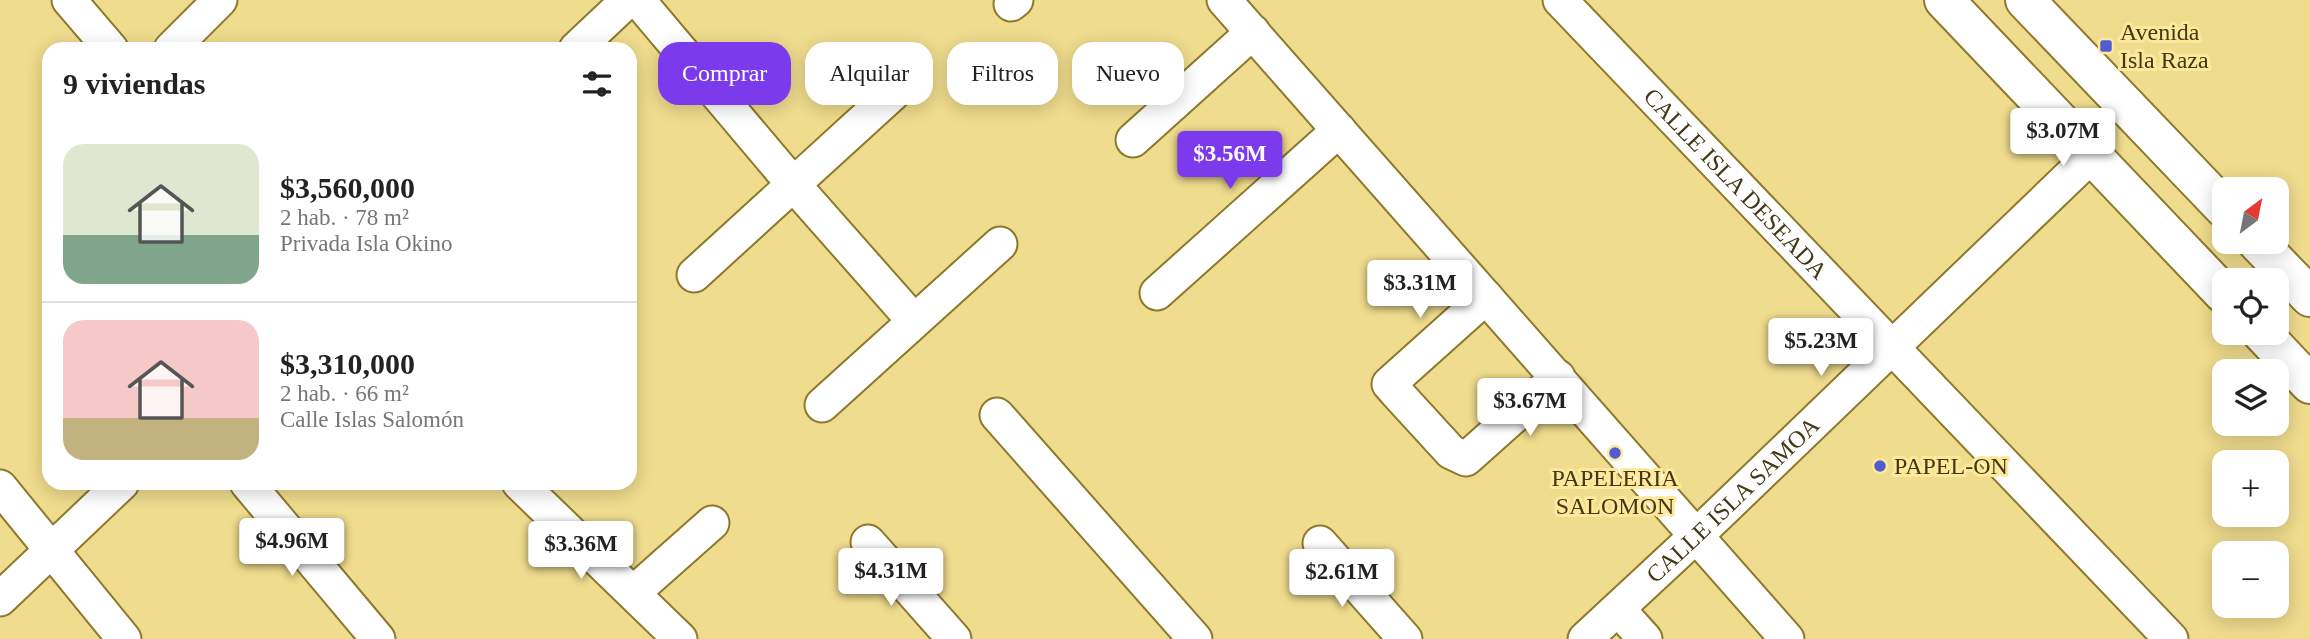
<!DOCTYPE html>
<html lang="es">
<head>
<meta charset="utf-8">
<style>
	body { margin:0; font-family:"Times New Roman",serif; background:#f2f2f2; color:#222; height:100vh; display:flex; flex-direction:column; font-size:26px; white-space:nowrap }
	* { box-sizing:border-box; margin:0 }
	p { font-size:23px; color:#767676 }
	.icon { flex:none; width:38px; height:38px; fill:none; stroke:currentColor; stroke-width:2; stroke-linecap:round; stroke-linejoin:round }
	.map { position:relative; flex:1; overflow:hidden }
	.panel { position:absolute; left:42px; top:42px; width:595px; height:448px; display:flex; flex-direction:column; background:#fff; border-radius:21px; box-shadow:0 4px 18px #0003 }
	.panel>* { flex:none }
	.guide { position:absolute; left:658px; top:42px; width:665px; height:63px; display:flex; gap:14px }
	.needle { width:46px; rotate:32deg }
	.fabs { position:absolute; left:2212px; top:177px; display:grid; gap:14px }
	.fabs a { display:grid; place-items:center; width:77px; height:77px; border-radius:14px; background:#fff; box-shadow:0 4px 18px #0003; font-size:35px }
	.price { position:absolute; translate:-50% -60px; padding:0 16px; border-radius:7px; background:#fff; color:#222; font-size:23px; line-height:46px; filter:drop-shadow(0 2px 4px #0008) }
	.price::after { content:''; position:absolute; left:50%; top:42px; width:21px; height:16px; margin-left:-10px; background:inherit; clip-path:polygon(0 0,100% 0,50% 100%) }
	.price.current { background:#7c3aed; color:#fff }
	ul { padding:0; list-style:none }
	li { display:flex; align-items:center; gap:21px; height:175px; padding:0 21px }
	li+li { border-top:2px solid #e0e0e0 }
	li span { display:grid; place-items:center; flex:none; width:196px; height:140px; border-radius:21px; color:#555 }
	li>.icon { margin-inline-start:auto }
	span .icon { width:84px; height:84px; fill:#fffc; stroke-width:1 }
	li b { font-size:30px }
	h2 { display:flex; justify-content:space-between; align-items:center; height:84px; padding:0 21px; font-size:30px }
	.tag { padding:0 24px; border-radius:21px; background:#fff; box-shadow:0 4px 18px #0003; font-size:24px; line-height:63px }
	.tag.current { background:#7c3aed; color:#fff }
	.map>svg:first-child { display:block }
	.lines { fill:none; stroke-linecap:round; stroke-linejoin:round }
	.street-casing { stroke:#8d792a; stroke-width:37 }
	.secondary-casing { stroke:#8d792a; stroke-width:42 }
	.street { stroke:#fff; stroke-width:33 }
	.secondary { stroke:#fff; stroke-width:38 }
	.poi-dot { fill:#525cd2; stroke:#fee99b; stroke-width:2.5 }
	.labels { text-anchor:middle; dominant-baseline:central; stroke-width:6; stroke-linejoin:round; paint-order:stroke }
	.poi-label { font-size:24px; fill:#413818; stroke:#fee99b; text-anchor:start }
	.street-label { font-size:24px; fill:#413818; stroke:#fee99b }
</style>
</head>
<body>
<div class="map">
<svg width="2310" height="639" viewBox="0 0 2310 639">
	<rect width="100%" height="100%" fill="#f0dc8e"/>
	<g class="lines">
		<g class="street-casing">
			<g id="street">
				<path d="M69,0l42,49"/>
				<path d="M638,0l155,184 121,137"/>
				<path d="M1224,0l563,639"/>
				<path id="s1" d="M1560,0l611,639"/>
				<path d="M1011,4l5,-4"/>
				<path d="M171,49l49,-49"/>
				<path d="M576,49l52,-49"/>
				<path d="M1133,140l120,-108"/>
				<path d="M694,275l206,-188"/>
				<path d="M1157,293l182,-163"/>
				<path d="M1486,297l-97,87 7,8 55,60 15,7 92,-82"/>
				<path d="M822,405l178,-161"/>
				<path d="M997,415l198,224"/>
				<path d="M247,483l131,156"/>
				<path d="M519,483l161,156"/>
				<path d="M0,487l124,152"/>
				<path d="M868,542l86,97"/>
				<path d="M1320,543l85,96"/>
				<path d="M633,593l79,-70"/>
				<path d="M0,599l122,-116"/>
				<path d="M1618,609l27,30"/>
				<path id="s2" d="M1585,639l112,-104 395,-380"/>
			</g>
		</g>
		<g class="secondary-casing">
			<path id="secondary" d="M1944,0l280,294
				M2025,0l199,208
				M2257,242l53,55
				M2261,332l49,52"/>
		</g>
		<use href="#street" class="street"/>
		<use href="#secondary" class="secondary"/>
	</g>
	<g class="poi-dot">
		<rect x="2099" y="39" width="14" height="14" rx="3.5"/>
		<circle cx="1615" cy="453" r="7"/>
		<circle cx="1880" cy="466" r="7"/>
	</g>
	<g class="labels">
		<g class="poi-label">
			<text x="2120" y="32">Avenida<tspan x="2120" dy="28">Isla Raza</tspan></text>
			<text x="1894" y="466">PAPEL-ON</text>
			<text x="1615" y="478" text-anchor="middle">PAPELERIA<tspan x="1615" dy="28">SALOMON</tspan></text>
		</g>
		<g class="street-label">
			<text stroke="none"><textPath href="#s1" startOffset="254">CALLE ISLA DESEADA</textPath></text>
			<text stroke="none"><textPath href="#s2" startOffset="203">CALLE ISLA SAMOA</textPath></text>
		</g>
	</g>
</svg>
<div class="fabs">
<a><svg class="needle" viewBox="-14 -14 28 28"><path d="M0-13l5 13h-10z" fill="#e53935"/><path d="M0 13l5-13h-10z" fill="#767676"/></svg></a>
<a><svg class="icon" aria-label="locate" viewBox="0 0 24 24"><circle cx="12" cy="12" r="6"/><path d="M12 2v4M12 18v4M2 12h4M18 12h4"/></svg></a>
<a><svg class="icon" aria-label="layers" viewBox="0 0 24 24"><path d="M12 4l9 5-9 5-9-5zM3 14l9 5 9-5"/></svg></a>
<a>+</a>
<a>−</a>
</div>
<b class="price" style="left:2063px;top:168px">$3.07M</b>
<b class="price current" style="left:1230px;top:191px">$3.56M</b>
<b class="price" style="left:1420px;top:320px">$3.31M</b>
<b class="price" style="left:1821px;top:378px">$5.23M</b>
<b class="price" style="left:1530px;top:438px">$3.67M</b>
<b class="price" style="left:292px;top:578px">$4.96M</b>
<b class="price" style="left:581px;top:581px">$3.36M</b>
<b class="price" style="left:891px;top:608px">$4.31M</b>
<b class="price" style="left:1342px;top:609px">$2.61M</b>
<div class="guide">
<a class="tag current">Comprar</a>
<a class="tag">Alquilar</a>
<a class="tag">Filtros</a>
<a class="tag">Nuevo</a>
</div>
<section class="panel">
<h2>9 viviendas<svg class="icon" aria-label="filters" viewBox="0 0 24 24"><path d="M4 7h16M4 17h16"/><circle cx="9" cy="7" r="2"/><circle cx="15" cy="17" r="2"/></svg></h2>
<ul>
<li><span style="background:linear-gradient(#dfe7d0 65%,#7fa58c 0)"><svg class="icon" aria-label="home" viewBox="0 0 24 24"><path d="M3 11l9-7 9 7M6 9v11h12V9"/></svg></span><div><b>$3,560,000</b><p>2 hab. · 78 m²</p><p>Privada Isla Okino</p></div></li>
<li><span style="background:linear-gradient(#f6c9c9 70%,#c2b280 0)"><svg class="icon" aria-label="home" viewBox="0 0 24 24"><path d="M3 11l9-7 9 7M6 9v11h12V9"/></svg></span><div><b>$3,310,000</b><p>2 hab. · 66 m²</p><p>Calle Islas Salomón</p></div></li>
</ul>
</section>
</div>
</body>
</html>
